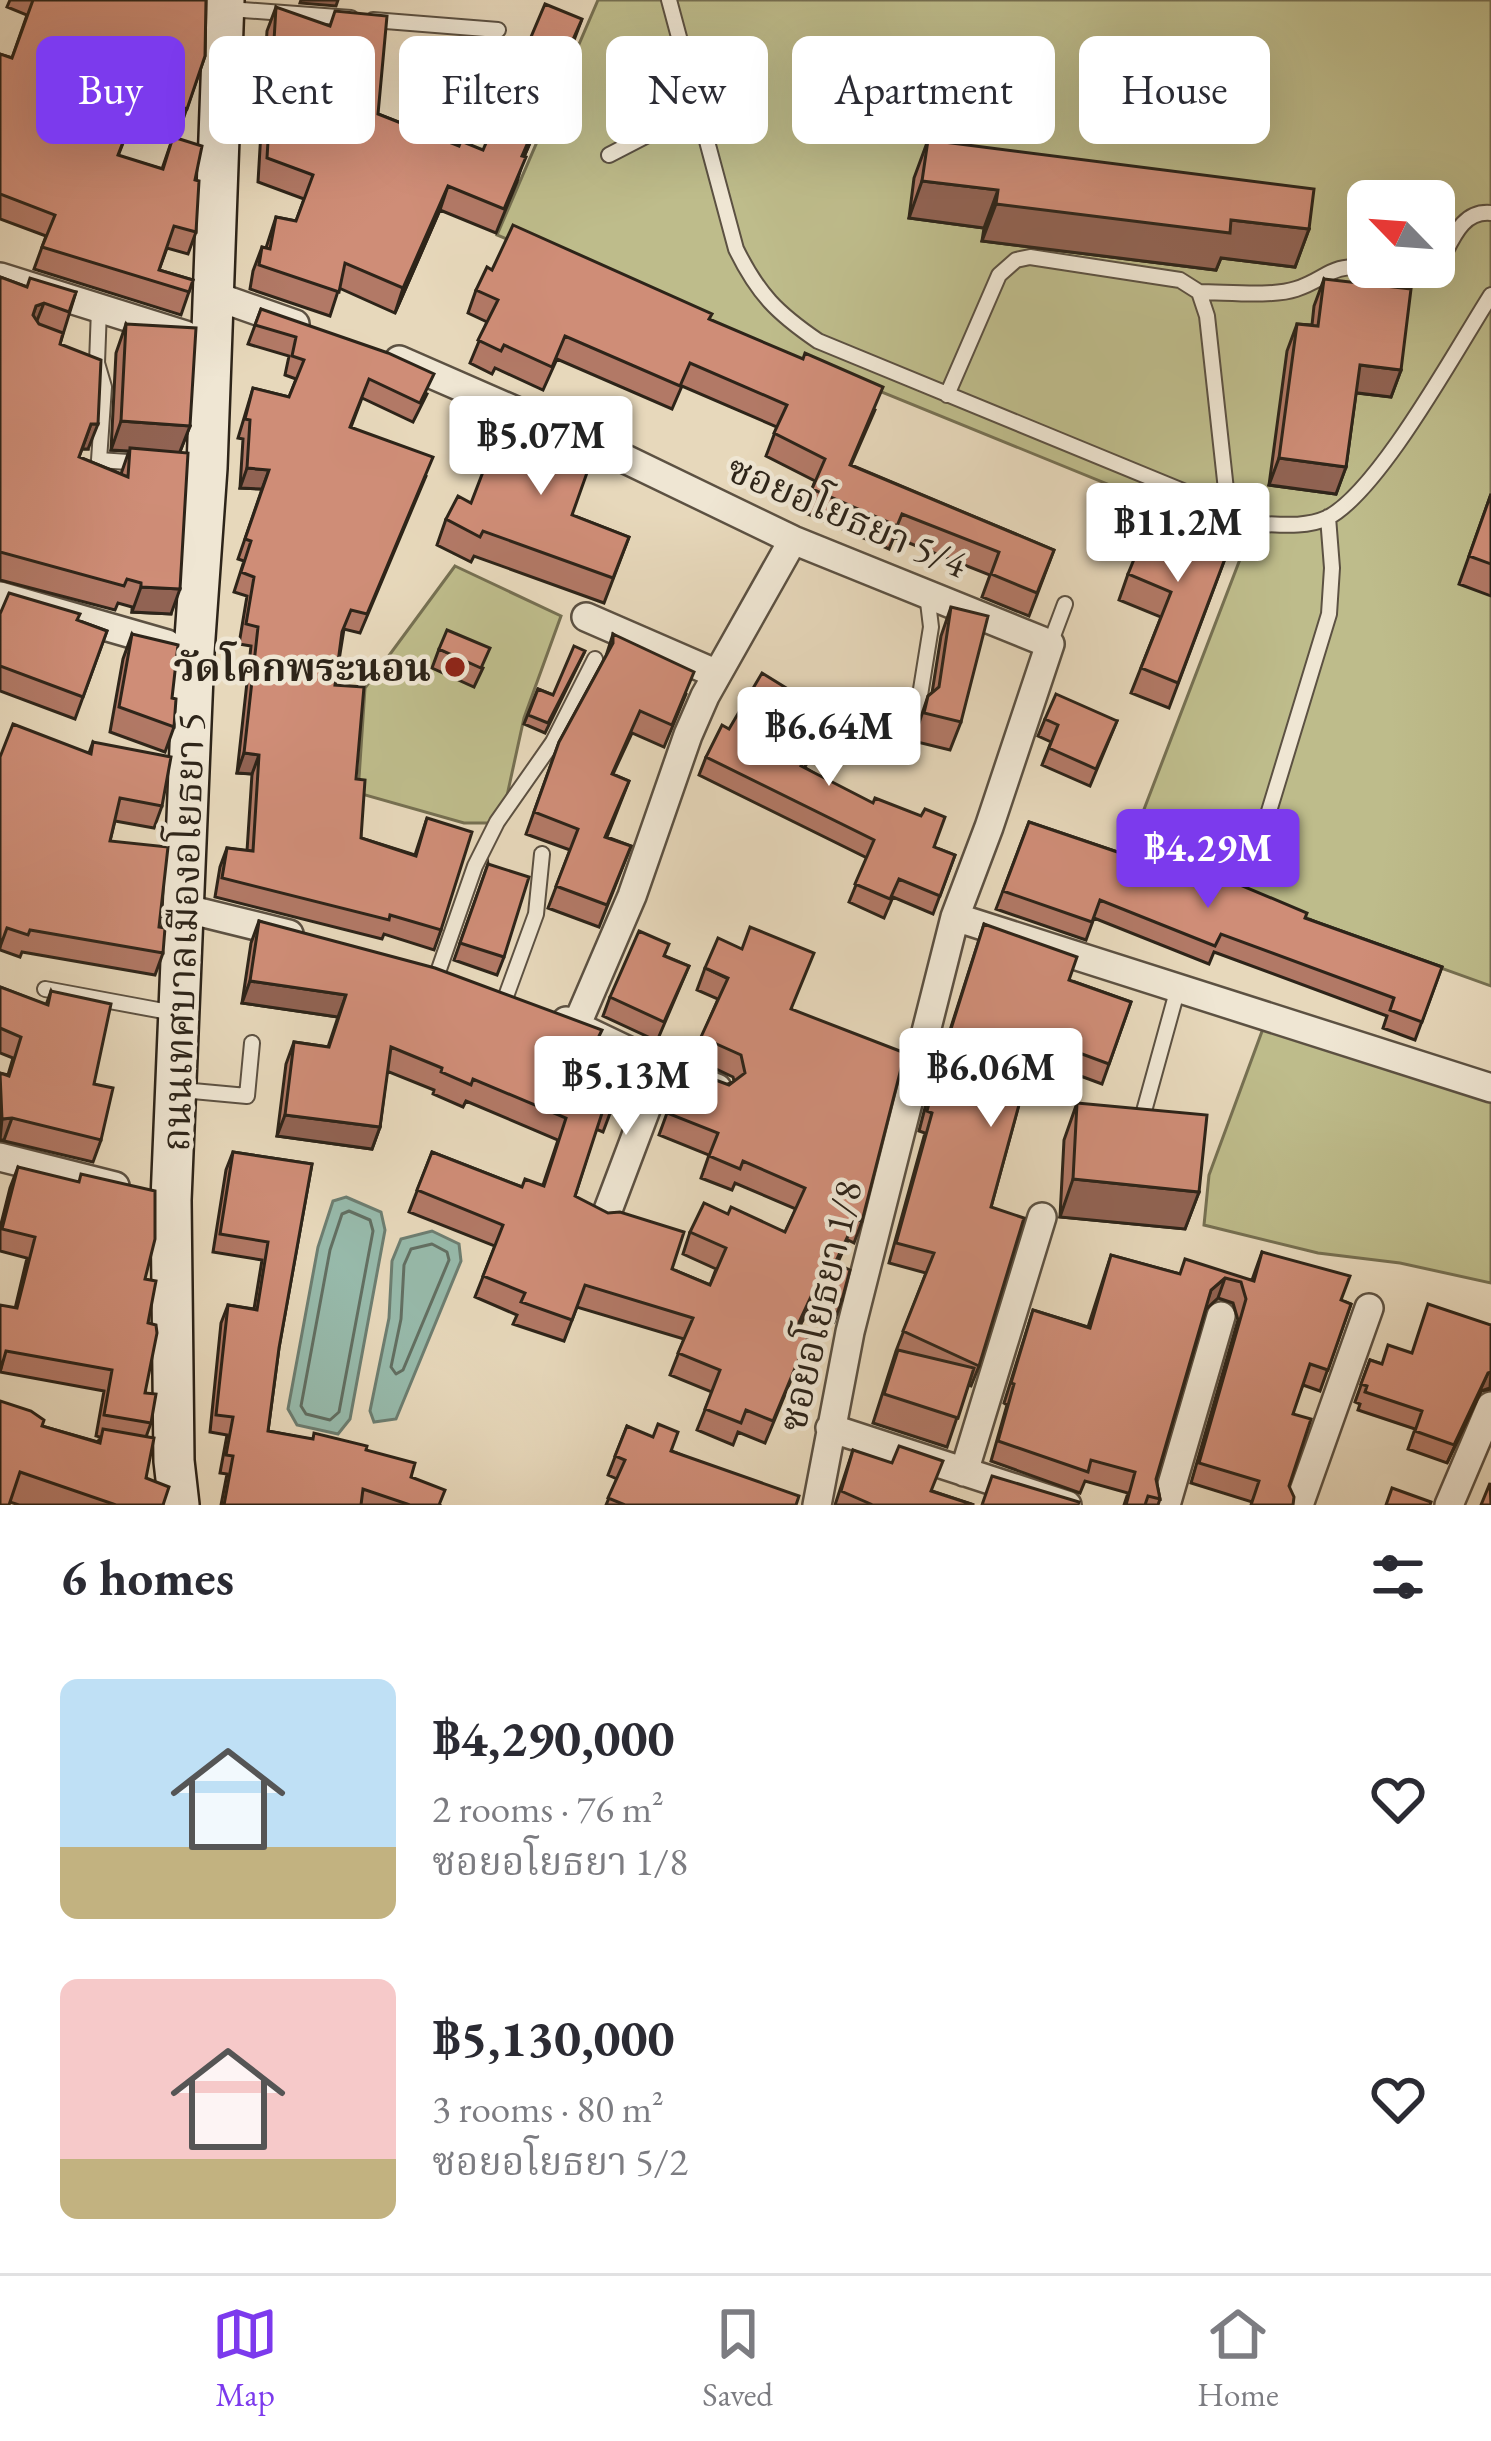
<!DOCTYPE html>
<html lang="en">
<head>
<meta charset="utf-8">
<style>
	body { margin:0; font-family:"EB Garamond","Noto Serif Thai",serif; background:#f2f2f3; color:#2b2b33; height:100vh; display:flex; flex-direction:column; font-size:45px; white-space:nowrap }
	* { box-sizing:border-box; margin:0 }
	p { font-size:39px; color:#7c7c81 }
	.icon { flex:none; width:66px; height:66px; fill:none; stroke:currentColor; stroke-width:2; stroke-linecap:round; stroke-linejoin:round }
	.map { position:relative; height:1505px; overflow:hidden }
	.details { display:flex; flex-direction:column; background:#fff; flex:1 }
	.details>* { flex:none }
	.top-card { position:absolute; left:36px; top:36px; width:1419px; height:108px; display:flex; gap:24px }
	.needle { width:78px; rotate:295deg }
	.tools { position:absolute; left:1347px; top:180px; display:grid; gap:24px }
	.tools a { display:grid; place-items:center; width:108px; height:108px; border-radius:18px; background:#fff; box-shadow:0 12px 48px #0002; font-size:60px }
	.price { position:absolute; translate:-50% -102px; padding:0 27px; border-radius:12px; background:#fff; color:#222; font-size:39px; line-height:78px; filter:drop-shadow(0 3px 6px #0008) }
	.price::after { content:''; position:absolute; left:50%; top:72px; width:36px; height:27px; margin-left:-18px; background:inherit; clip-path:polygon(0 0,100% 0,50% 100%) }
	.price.on { background:#7c3aed; color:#fff }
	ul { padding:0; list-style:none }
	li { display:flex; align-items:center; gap:36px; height:300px; padding:0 60px }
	li span { display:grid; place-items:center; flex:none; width:336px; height:240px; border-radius:18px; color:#555 }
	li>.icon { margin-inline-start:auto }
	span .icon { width:144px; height:144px; fill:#fffc; stroke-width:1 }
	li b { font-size:51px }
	h2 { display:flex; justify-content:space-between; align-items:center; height:144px; padding:0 60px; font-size:51px }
	.chip { padding:0 42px; border-radius:18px; background:#fff; box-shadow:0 12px 48px #0002; font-size:42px; line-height:108px }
	.chip.on { background:#7c3aed; color:#fff }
	.tab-bar { display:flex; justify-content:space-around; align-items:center; height:168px; border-top:3px solid #e1e1e2; background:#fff; font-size:33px; color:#7c7c81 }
	.tab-bar a { display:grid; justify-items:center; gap:6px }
	.tab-bar .on { color:#7c3aed }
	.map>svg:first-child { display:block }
	.green { fill:#bebc8b; stroke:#767052; stroke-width:3; fill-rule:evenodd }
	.water { fill:#97baab; stroke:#6d7e71; stroke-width:3 }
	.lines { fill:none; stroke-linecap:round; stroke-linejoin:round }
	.shore { stroke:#626f62; stroke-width:3 }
	.lane-casing { stroke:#5c5142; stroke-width:18 }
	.street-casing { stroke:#5c5142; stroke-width:32 }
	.secondary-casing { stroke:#2d2419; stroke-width:44 }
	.lane { stroke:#efe6d3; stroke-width:14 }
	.street { stroke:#efe6d3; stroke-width:27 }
	.secondary { stroke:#efe6d3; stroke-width:39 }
	.wall { fill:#b27966; stroke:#2d2419; stroke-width:3 }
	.shaded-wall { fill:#916353; stroke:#2d2419; stroke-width:3 }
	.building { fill:#cf8d77; stroke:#2d2419; stroke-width:3 }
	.poi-dot { fill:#8f2418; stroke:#efe6d3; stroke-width:4.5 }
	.labels { text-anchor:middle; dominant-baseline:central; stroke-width:9; stroke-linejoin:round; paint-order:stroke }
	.street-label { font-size:39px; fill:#2d2419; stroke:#efe6d3 }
	.poi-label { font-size:39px; font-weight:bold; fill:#2d2419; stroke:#efe6d3; text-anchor:end }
</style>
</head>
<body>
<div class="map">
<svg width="1491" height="1505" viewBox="0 0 1491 1505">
	<rect width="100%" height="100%" fill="#e7d8bb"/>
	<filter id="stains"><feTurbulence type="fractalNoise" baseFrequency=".00167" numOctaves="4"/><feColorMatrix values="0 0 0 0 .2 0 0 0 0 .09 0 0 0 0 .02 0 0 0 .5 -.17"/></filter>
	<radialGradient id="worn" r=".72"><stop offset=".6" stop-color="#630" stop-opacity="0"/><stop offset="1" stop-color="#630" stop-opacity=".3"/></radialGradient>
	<path class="green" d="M598,0h893v986l-164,-59 -194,-89 114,-297 -750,-306zM1368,201h66v66h-66z
		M455,566l106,50 -37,102 -23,105h-37l-106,-30 7,-105z
		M1264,1026l227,75v182l-91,-20 -82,-10 -114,-28 5,-50z"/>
	<path class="water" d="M346,1197l35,15 4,18 -35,189 -12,15 -41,-9 -9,-16 30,-162 15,-46z
		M432,1231l27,13 2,17 -65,158 -22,3 -4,-11 19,-93 3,-57 9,-22z"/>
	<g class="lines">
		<path class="shore" d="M349,1211l21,9 3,11 -34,181 -9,8 -24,-6 -5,-8 29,-156 12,-36z
			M432,1244l15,8 2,8 -46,110 -7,4 -5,-7 10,-48 3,-54 7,-16z"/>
		<g class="lane-casing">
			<path id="lane" d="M669,0l67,249c22,45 41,64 82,92l445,183c21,1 44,3 64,-6 52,-26 130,-170 164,-223
				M229,9l122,9
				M373,20l125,10
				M609,155l89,-46
				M1434,266l5,-2c13,-23 22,-54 52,-51
				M1369,267l50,4 11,-4
				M1199,292c27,0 73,5 97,-3 31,-10 33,-25 72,-22
				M99,309l-2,54 7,24 -5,73 43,3
				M947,395l52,-120 17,-15 14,-3 150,23 19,12 8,24 21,192
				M1050,644l15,-40
				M917,714l14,-87 -4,-33
				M1263,831l66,-217 3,-46 -4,-51
				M437,975l38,-109 22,-44 56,-80 42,-83
				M45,989l129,24
				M505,999l31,-85 6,-60
				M182,1090l65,6 5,-53
				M1141,1122l37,-134"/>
		</g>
		<g class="street-casing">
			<path id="street" d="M0,277l185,58
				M215,296l80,28
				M399,360l218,95 176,85 257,104 -61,183 -34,90 -105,415 -33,173
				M0,596l167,48
				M586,617l131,57
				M183,908l106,26
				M955,917l536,171
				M566,1021l96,46 55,21
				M577,1024l55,-128 56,-161 17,-39 88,-156
				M0,1157l115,29
				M605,1218l57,-151
				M830,1428l237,77
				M964,1472l78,-255
				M1166,1505l55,-189
				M1299,1505l70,-197
				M1449,1505l42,-99"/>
		</g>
		<g class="secondary-casing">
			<path id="secondary" d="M179,1505l-5,-44 -3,-261 23,-548 13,-184 17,-468"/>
		</g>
		<use href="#lane" class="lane"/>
		<use href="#street" class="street"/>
		<use href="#secondary" class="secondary"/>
	</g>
	<path class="wall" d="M10,0h196l-1,56 -26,75 -45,-16 -16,41 44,13 11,-32 22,43 1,52 -8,22 -21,-6 -8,22 34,10 -12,35 -147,-46 12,-33 -46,-17v-165l12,4 15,-43 -20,-8z
		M276,7l102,107 81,32 24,4 90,-107 -49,114 -7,25 -21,51 -56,-23 -45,103 -56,-25 -9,28 -80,-27 3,-18 9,-24 4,1 10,-31 20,4 8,-22 -46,-17 9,-151z
		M928,140l381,89 -14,38 -74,-9 -5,12 -234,-29 2,-13 -75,-10 5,-40z
		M492,270l217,49 166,91 -24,55 203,85 -25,66 -47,-19 8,-22 -96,-38 -5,12 -86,-37 12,-31 -49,-25 11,-29 -95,-41 -10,23 -115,-50 -14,31 -48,-22 -3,6 -22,-11 17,-41 -19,-9 8,-23z
		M0,277l27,10 49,5 -16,52 28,105h-6l-3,8 42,17 8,-23 -18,-1 5,-97 10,-29 64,102 -10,26 -9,162 -39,-2v-5l-14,-4 -3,7 -115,-30z
		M1324,279l77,91 -10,27 -35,-4 -10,74 -10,27 -67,-9 18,-134 10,-27 15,1 2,-19z
		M261,309l166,85 -14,28 -51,-24 -11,29 75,49 -66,157 -16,-4 -9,56 21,94 5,59 54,17 12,-37 14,112 -7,20 -50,-16 -2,5 -167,-42 5,-30 7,-19 20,3 5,-77 -15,-1 14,-127 -12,-2 8,-48 -13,-4 10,-31 -6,-2 24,-70 -22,-1 3,-49 -5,-1 15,-50 36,9 7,-18 -11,-4 4,-19 -41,-12z
		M1491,494v102l-32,-12z
		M471,503l101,12 57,22 -25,66 -130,-47 -3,6 -34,-17 9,-26z
		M1232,540l-63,168 -38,-15 30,-76 -42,-17 9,-26z
		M951,607l10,115 -11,28 -37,-9 15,-45 4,-3 9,-57z
		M0,614l77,6 30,11 -32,88 -75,-28z
		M132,634l40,64 2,29 -9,25 -55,-20 13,-73z
		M613,634l73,60 -22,53 -32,-14 -19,41 16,7 -22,56 24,9 -32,81 -51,-19 22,-58 -44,-16 33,-92 47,-86z
		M439,649l44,19 -9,19 -42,-19z
		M585,651l-40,82 -21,-9 14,-35 15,6z
		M1045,719l72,2 -27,65 -48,-21 9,-23 -13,-6z
		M729,729l95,5 -20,33 130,80 21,8 -22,59 -40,-17 -9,21 -35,-16 18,-44 -168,-83 7,-18z
		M93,742l69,64 -8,22 -39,-7 -5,20 49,86 4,26 -8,22 -133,-23 -2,5 -20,-7v-193l89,-4z
		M1029,822l112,38 42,1 122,57 137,49 -27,73 -32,-12 4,-12 -173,-64 -5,12 -115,-46 -8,22 -90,-31z
		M488,864l16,93 -7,18 -43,-15z
		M259,921l335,130 -5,11 35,14 -21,56 -7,-3 -21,67 97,73 38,16 6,-16 -33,-15 7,-22 38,-18 57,18 11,-23 -61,-26 -3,7 -31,-12 8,-23 -50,-20 8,-22 67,-32 -1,-4 -40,-19 25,-59 -21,-9 8,-22 87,41 70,212 -8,22 -6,-3 -11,24 5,36 -8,22 -26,-12 -12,24 4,24 -35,85 -27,-11 -5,13 -36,-15 15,-38 -42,-17 14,-36 -107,-32 -13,34 -51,-17 4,-9 -42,-18 20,-51 -86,-34 23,-60 90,35 21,-2 15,-45 -92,-39 -3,6 -30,-13 1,-4 -47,-19 -7,56 -8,22 -95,-13 9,-72 8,-22 34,5 10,-30 -96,-14 9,-60z
		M984,924l85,56 62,22 -29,82 -62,-23 -8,23 -7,-2 -34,125 -12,159 -8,20 -3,-1 -21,62 -74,-24 23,-72 30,-78 -37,-10 36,-130 -6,-2 7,-27 8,-20 30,9 10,-31 -31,-10z
		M665,956l24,10 -32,75 -54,-25 7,-19z
		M0,987l46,18 5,-14 43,93 7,56 -8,22 -93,-22v-67l8,2 5,-17 -13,-5z
		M1077,1103l122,89 -14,37 -125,-12 4,-77z
		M233,1152l79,12 -33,184 -11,83 98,19 45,27 29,28h-219l6,-31 -7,-1 7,-38 -17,-3 11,-109 7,-18 26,4 8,-49 -49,-8 13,-82z
		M18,1167l127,112 3,44 -3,70 6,30 -5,14v41l17,27h-144l-9,-3 -10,3 42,-79 56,16 2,-5 -4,-1 8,-45 -104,-19 27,-114 -27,-7v-23l10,-40z
		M1262,1252l79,48 10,4 -31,87 -17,-6 -51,117 -61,-19 47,-163 -5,-17 -15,-5 -12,11 -50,170 4,20 -2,6h-34l4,-12 -43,-12 -5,12 -89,-32 16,-56 -3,-2 29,-93 55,17 23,-72 69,19 72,6z
		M1491,1325v64l-10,2 -34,72 -39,-14 7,-20 -57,-19 2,-6 -5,-2 15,-42 12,4z
		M627,1426l45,25 124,54h-190l11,-26 -9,-4z
		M853,1450l79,41 42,14h-139z"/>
	<path class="shaded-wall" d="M301,0h37l-2,6 -36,-3z
		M582,19l-9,24 -59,137 8,-24z
		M922,181l76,9 -14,38 -75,-10z
		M448,186l-8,24 -45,103 8,-25z
		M996,204l235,16 78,9 -14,38 -74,-9 -5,12 -234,-29z
		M44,303l-10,25 -7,3 9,-25z
		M1360,365l41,5 -10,27 -41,-5z
		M121,421l69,5 -11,28 -68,-4z
		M91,424h7l-10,25h-6z
		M1279,458l67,9 -10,27 -67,-9z
		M247,468l22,2 -7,19 -22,-1z
		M141,587l39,2 -9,25 -39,-2z
		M830,715l-6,19 -29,50 6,-18z
		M244,753l15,2 -7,19 -15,-1z
		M250,981l96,14 -8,22 -96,-14z
		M285,1115l95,12 -8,22 -95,-13z
		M12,1118l-8,22h-4l2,-21z
		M1073,1179l126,13 -14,37 -125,-12z
		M1225,1278l-7,20 -14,13 7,-21z
		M1491,1372l-1,16 -9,3 -34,72 41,-90z"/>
	<path class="building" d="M33,0h173l-1,56 -18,53 -45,-16 -24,62 45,14 10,-32 29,9 -7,34 4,1 -3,51 -22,-6 -15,44 34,10 -4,12 -147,-45 13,-32 -55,-21v-140l12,4z
		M545,4l37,15 -60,137 4,1 -22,52 -56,-23 -45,102 -58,-25 -6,29 -80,-27 3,-18 8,2 6,-32 20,4 17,-46 -46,-17 9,-151 54,19 5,-15 52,5 -9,98 81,32 2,-5 22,9z
		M928,140l386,49 -5,40 -78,-9 -1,13 -234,-29 2,-14 -76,-9z
		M513,225l199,89 -3,5 94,40 2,-6 78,34 -33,78 204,85 -17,43 -46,-19 8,-22 -97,-38 -5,12 -85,-37 13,-30 -51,-26 13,-28 -97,-42 -10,23 -115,-50 -13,31 -48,-22 -3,6 -23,-11 20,-40 -22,-10 11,-23 5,3z
		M0,277l27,10 3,-9 46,14 -7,20 -25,-9 -8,3 -3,9 6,9 24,9 -3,11 41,16 -3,64h-7l-12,33 49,20 2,-29 58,5 -8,136 -39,-2v-4l-14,-4 -3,7 -124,-34z
		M1324,279l87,10 -10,81 -41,-5 -14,102 -67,-9 18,-134 21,2z
		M261,309l127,44 46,21 -14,29 -51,-24 -19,48 83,30 -66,157 -16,-4 -9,22 -7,53 29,2 -8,92 9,1 -4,58 55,18 11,-38 45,14 -31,98 -51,-15 -1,5 -167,-42 5,-30 26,3 6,-96 -15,-2 14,-126 -12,-3 8,-47 -13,-5 10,-31 -6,-2 24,-69 -22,-2 3,-48 -5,-1 8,-31 36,9 15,-37 -12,-4 4,-19 -41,-12z
		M126,324l70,4 -6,98 -69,-5z
		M532,414l67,25 -27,76 57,22 -16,41 -130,-47 -3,6 -34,-18 12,-23 13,7 25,-65 23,9z
		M1491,494v70l-22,-8z
		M1155,508l77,32 -54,143 -37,-15 30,-76 -43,-18z
		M9,593l71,21 -3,6 30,11 -24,66 -83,-31v-52z
		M951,607l37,9 -27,106 -37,-9 4,-17 11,-9z
		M447,630l43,18 -9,20 -42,-19z
		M132,634l46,11 -6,53 4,1 -2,28 -55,-20z
		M613,634l81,38 -22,53 -32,-14 -28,63 17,7 -24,56 26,9 -24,59 -51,-19 22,-57 -44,-17 25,-70 54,-99z
		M574,646l11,5 -37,72 -20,-8 10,-26 15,6z
		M762,673l68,42 -29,51 72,37 2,-5 46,18 4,-7 20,8 -11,30 21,8 -15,41 -41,-17 -9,20 -35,-15 19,-44 -168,-83 16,-32 7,4z
		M1056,694l61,27 -21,48 -47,-21 9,-23 -13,-6z
		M13,724l78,30 2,-12 78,15 -9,49 -42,-8 -10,43 58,6 -9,80 6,1 -2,25 -133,-23 -2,5 -21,-7 -7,19v-190z
		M1029,822l112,38 7,-18 37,16 -2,3 124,52 -2,5 137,49 -20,55 -32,-12 4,-12 -173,-64 -6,12 -115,-46 -8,22 -89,-31z
		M488,864l41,13 -25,80 -44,-14z
		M259,921l176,47 167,62 -15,31 37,15 -13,34 -7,-3 -29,89 33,17 12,-1 64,20 -12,37 38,16 16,-37 -36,-16 14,-29 24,11 3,-7 54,25 20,-44 -62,-27 -3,8 -31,-13 9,-23 -51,-20 19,-44 43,16 16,-12 -4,-18 -40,-18 27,-59 -23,-10 13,-30 24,11 8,-22 64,26 -23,56 114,44 -43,168 -6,-2 -21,44 15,7 -8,30 -27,-12 -21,45 14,4 -35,84 -27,-11 -5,13 -36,-14 15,-39 -42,-17 15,-35 -108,-33 -13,35 -51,-18 4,-9 -42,-17 20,-51 -86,-35 15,-38 90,35 3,-8 19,7 22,-68 -93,-39 -2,6 -30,-13 1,-4 -51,-21 -11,80 -95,-12 9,-73 35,5 17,-52 -96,-14z
		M984,924l93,33 -8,23 62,22 -22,62 -62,-23 -8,23 -8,-3 -40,146 33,11 -45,148 -76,-35 31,-78 -38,-10 36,-130 -5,-2 7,-27 31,9 16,-51 -31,-10z
		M639,931l30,13 -5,12 25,10 -25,56 -54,-25z
		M0,987l48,18 3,-14 60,13 -17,80 19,4 -12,52 -89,-22 -10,1 -2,-46 9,3 12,-39 -21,-9z
		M1077,1103l130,12 -8,77 -126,-13z
		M233,1152l79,12 -33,184 -11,83 45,8 1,-6 53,13 -1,4 49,13 -4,14 34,13 -6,15h-29l-47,-16 -2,16h-137l9,-49 -7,-1 7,-38 -17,-2 12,-110 29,5 11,-68 -48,-8z
		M18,1167l61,15 2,-8 74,17v48l-10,40 11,2 -8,42 8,2 1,8 -12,60 11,1 -5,29 -47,-8 8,-45 -106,-19 -6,21v-67l17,3 18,-71 -33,-8z
		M1262,1252l88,24 -9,24 10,4 -23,66 -18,-6 -17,50 18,5 -22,67 5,11 -1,8h-42l8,-24 -60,-18 47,-164 -5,-17 -16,-4 -14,12 -55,189 4,20 -12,-3 -3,9h-19l9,-33 -44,-12 -3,12 -90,-31 16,-57 -3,-1 22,-73 57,18 21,-73 69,19 5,-15 69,22z
		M1428,1304l63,21v47l-3,1 -34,72 -39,-14 7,-20 -57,-19 2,-6 -6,-2 9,-24 12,4 6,-19 24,8z
		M898,1350l76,18 -16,50 -74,-24z
		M0,1401l31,10 13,9 -2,6 58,17 3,-14 51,9 -8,40 23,9 -6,18h-47l-96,-33 -11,33h-9z
		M658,1424l20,8 -7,19 128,45 -3,9h-171l-17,-7 17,-38 -10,-4 12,-30 26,11z
		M899,1446l44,15 -12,30 43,14h-101l-32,-14 12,-41 39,13z
		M992,1476l87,26 -1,3h-96z
		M1490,1483l1,22h-10z
		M1392,1488l39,14 -1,3h-44z"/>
	<circle class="poi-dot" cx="455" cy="667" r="12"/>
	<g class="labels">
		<g class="street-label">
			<text transform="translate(847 516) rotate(23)">ซอยอโยธยา 5/4</text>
			<text transform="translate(183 932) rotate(-88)">ถนนเทศบาลเมืองอโยธยา 5</text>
			<text transform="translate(820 1306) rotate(-77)">ซอยอโยธยา 1/8</text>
		</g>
		<g class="poi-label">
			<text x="431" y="667">วัดโคกพระนอน</text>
		</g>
	</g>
	<rect width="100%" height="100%" filter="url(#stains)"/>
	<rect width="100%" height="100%" fill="url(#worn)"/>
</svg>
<div class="tools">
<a><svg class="needle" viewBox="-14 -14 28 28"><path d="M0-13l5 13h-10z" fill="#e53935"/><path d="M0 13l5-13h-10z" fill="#7c7c81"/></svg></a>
</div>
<b class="price" style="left:541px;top:498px">฿5.07M</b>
<b class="price" style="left:1178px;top:585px">฿11.2M</b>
<b class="price" style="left:829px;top:789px">฿6.64M</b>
<b class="price on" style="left:1208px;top:911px">฿4.29M</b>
<b class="price" style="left:991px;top:1130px">฿6.06M</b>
<b class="price" style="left:626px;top:1138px">฿5.13M</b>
<div class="top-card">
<a class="chip on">Buy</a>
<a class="chip">Rent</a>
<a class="chip">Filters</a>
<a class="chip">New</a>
<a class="chip">Apartment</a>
<a class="chip">House</a>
</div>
</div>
<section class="details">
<h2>6 homes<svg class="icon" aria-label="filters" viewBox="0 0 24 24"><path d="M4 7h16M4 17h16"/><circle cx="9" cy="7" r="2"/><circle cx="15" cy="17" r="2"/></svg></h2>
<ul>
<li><span style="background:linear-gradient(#bfe0f5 70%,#c2b280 0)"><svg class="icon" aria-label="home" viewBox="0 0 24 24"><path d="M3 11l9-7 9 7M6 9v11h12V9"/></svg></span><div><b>฿4,290,000</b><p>2 rooms · 76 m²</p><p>ซอยอโยธยา 1/8</p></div><svg class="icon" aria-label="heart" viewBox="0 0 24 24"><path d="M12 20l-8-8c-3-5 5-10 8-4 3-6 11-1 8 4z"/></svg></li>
<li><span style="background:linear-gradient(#f6c9c9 75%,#c2b280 0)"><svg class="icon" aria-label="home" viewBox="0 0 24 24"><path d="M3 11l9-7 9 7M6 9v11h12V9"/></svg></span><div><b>฿5,130,000</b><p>3 rooms · 80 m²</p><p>ซอยอโยธยา 5/2</p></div><svg class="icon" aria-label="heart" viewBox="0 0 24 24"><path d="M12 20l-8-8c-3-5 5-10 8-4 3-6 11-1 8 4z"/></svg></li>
</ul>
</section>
<nav class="tab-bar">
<a class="on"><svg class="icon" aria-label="map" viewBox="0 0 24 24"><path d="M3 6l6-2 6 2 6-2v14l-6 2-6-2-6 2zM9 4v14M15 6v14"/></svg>Map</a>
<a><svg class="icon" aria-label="saved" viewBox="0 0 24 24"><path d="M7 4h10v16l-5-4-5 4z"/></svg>Saved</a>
<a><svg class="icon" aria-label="home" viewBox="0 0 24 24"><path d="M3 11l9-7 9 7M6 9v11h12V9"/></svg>Home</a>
</nav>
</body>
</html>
